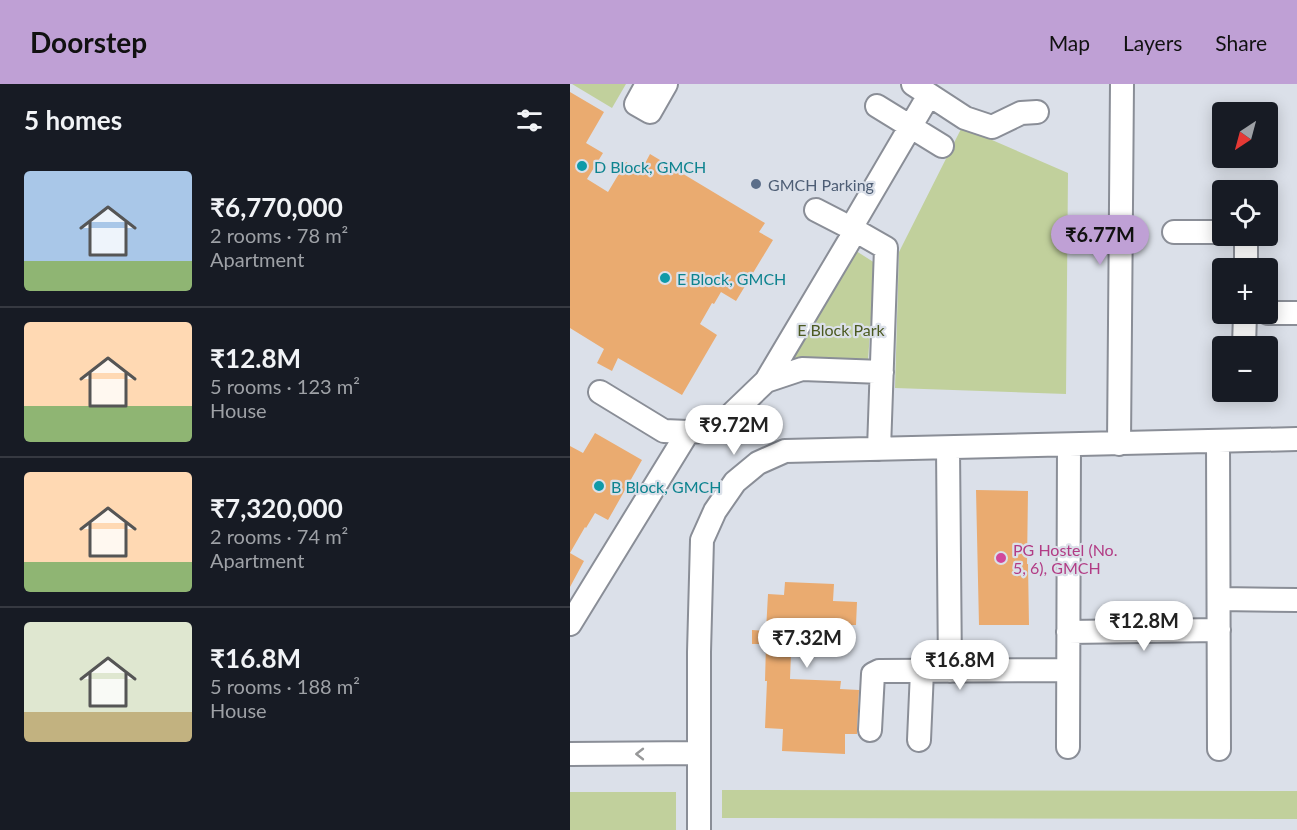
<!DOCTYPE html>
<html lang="en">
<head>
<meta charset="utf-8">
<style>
	body { margin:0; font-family:Lato,sans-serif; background:#242831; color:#f1f3f6; height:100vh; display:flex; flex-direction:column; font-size:22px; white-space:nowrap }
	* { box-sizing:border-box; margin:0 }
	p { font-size:20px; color:#9ea1a6 }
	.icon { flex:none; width:33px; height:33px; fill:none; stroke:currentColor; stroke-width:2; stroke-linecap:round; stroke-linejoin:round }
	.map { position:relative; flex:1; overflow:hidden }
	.details { display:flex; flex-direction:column; background:#171b24; width:570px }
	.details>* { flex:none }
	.needle { width:39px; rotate:216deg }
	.fabs { position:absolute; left:642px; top:18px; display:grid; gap:12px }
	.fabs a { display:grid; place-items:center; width:66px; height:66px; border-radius:6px; background:#171b24; box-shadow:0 3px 15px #0003; font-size:30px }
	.price { position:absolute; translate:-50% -51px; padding:0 14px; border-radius:21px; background:#fff; color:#222; font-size:20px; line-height:39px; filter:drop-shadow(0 2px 3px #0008) }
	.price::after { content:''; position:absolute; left:50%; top:36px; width:18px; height:14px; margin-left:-9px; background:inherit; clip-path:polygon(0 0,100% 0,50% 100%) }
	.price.current { background:#bfa0d5; color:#111 }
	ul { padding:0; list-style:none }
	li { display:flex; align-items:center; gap:18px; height:150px; padding:0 24px }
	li+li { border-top:2px solid #363941 }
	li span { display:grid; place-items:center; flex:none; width:168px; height:120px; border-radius:6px; color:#555 }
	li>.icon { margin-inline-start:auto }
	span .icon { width:72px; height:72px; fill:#fffc; stroke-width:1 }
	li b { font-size:26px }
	h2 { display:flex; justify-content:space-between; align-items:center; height:72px; padding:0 24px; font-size:26px }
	header { display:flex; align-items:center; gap:36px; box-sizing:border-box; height:84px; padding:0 30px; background:#bfa0d5; color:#111 }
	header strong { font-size:28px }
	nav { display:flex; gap:33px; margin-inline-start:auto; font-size:21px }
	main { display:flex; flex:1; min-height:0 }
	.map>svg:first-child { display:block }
	.park { fill:#c1d09c }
	.building { fill:#eaab70 }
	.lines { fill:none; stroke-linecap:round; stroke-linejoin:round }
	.minor-casing { stroke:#8a8e97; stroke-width:26 }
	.minor { stroke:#fff; stroke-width:22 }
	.oneway { stroke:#979899 }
	.culture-dot { fill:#0f9aa8; stroke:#dbe0e9; stroke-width:2 }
	.service-dot { fill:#5c6f8a; stroke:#dbe0e9; stroke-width:2 }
	.hotel-dot { fill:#d1479c; stroke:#dbe0e9; stroke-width:2 }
	.labels { text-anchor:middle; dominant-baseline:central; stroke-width:4.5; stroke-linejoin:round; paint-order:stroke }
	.culture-label { font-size:16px; fill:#0d838f; stroke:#dbe0e9; text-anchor:start }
	.service-label { font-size:16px; fill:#4e5e75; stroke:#dbe0e9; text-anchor:start }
	.park-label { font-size:16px; fill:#4c5a22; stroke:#dbe0e9 }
	.hotel-label { font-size:16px; fill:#b23c85; stroke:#dbe0e9; text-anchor:start }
</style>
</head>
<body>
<header>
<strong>Doorstep</strong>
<nav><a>Map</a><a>Layers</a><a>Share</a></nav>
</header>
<main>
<section class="details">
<h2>5 homes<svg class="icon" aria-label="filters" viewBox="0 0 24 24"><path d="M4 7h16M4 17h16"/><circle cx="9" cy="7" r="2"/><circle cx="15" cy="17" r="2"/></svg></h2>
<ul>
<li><span style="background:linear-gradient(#a9c7e8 75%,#8fb573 0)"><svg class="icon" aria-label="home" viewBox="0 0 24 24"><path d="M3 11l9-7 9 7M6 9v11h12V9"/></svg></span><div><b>₹6,770,000</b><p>2 rooms · 78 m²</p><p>Apartment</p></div></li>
<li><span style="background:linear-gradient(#ffd9b3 70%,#8fb573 0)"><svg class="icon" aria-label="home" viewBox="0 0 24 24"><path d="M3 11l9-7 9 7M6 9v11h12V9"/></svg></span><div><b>₹12.8M</b><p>5 rooms · 123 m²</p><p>House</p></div></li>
<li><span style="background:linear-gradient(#ffd9b3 75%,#8fb573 0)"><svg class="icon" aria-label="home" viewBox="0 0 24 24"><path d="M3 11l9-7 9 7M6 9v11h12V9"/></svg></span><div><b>₹7,320,000</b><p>2 rooms · 74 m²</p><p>Apartment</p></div></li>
<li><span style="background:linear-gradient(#dfe7d0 75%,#c2b280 0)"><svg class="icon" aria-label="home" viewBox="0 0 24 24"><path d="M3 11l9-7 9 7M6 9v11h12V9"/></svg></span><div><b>₹16.8M</b><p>5 rooms · 188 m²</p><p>House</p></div></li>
</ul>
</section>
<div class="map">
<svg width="727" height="746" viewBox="0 0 727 746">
	<rect width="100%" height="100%" fill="#dbe0e9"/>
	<path class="park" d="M2,0h54l-14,24z
		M392,43l106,46 -2,221 -171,-6 4,-136z
		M283,165l22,14 -7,97 -81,4z
		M152,706l575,1v28l-575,-1z
		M0,708h106v38h-106z"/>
	<path class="building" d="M0,8l34,20 -18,31 17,10 -16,26 21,13 18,-30 15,9 9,-17 115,69 -6,9 14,8 -37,61 -15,-9 -7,12 -2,-1 -12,21 17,11 -35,60 -64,-37 -6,13 -15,-8 7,-14 -34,-21z
		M25,349l47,27 -34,60 -13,-7 -9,15 -1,-1 -15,26 14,8 -14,26v-141l13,7z
		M406,406l52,1 -1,73h1l1,61h-50z
		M215,498l49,2 -1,17 24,1 -1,23h-11l-1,30 -53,-2 -1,26 51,2 -1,8 19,1 -2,39v5h-12v20l-63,-3 1,-22 -18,-1 2,-47h-2l1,-37h-14v-14l14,1 2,-37 16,1z"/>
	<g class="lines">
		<g class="minor-casing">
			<path id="minor" d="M77,0l-11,20 14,8 16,-28
				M343,0l52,34 27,9 29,-14 16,-1
				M307,22l65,40
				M246,126l35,18 35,20 -7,201
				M604,148h48
				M676,184v-32
				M698,229h29
				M674,262l1,-32
				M196,297l85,-143v-10l78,-133
				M30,308l64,39 24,1 27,-2 51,-49 36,-12 80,3
				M648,357l1,308
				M549,360l3,-360
				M378,364l2,223
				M649,515l78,1
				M0,540l118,-192
				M498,548l151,-2
				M300,646l3,-56 6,-3 189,-1
				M349,656l3,-69
				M498,663l1,-302
				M0,670l129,-1
				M129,746v-178l3,-112 13,-29 20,-29 23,-19 27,-12 512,-12"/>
		</g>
		<use href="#minor" class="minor"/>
	</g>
	<defs><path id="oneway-chevron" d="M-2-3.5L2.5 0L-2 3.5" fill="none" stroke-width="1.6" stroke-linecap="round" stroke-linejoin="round" transform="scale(1.5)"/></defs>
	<use class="oneway" href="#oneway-chevron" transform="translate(70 670) rotate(180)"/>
	<g class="culture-dot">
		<circle cx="12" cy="82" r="6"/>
		<circle cx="95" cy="194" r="6"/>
		<circle cx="29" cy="402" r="6"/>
	</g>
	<circle class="service-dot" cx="186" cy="100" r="6"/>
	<circle class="hotel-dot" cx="431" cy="474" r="6"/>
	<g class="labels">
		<g class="culture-label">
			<text x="24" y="82">D Block, GMCH</text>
			<text x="107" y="194">E Block, GMCH</text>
			<text x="41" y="402">B Block, GMCH</text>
		</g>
		<g class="service-label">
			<text x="198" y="100">GMCH Parking</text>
		</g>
		<g class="park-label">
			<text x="271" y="245">E Block Park</text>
		</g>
		<g class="hotel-label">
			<text x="443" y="465">PG Hostel (No.<tspan x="443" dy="18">5, 6), GMCH</tspan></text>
		</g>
	</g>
</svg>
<div class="fabs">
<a><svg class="needle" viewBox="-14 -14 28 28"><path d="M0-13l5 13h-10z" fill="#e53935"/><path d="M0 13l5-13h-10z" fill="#9ea1a6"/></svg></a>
<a><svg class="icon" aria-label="locate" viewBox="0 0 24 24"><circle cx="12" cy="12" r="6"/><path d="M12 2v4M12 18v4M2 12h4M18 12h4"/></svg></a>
<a>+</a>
<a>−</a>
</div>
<b class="price current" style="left:530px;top:182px">₹6.77M</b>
<b class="price" style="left:164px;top:372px">₹9.72M</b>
<b class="price" style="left:574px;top:568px">₹12.8M</b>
<b class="price" style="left:237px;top:585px">₹7.32M</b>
<b class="price" style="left:390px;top:607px">₹16.8M</b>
</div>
</main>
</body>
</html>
